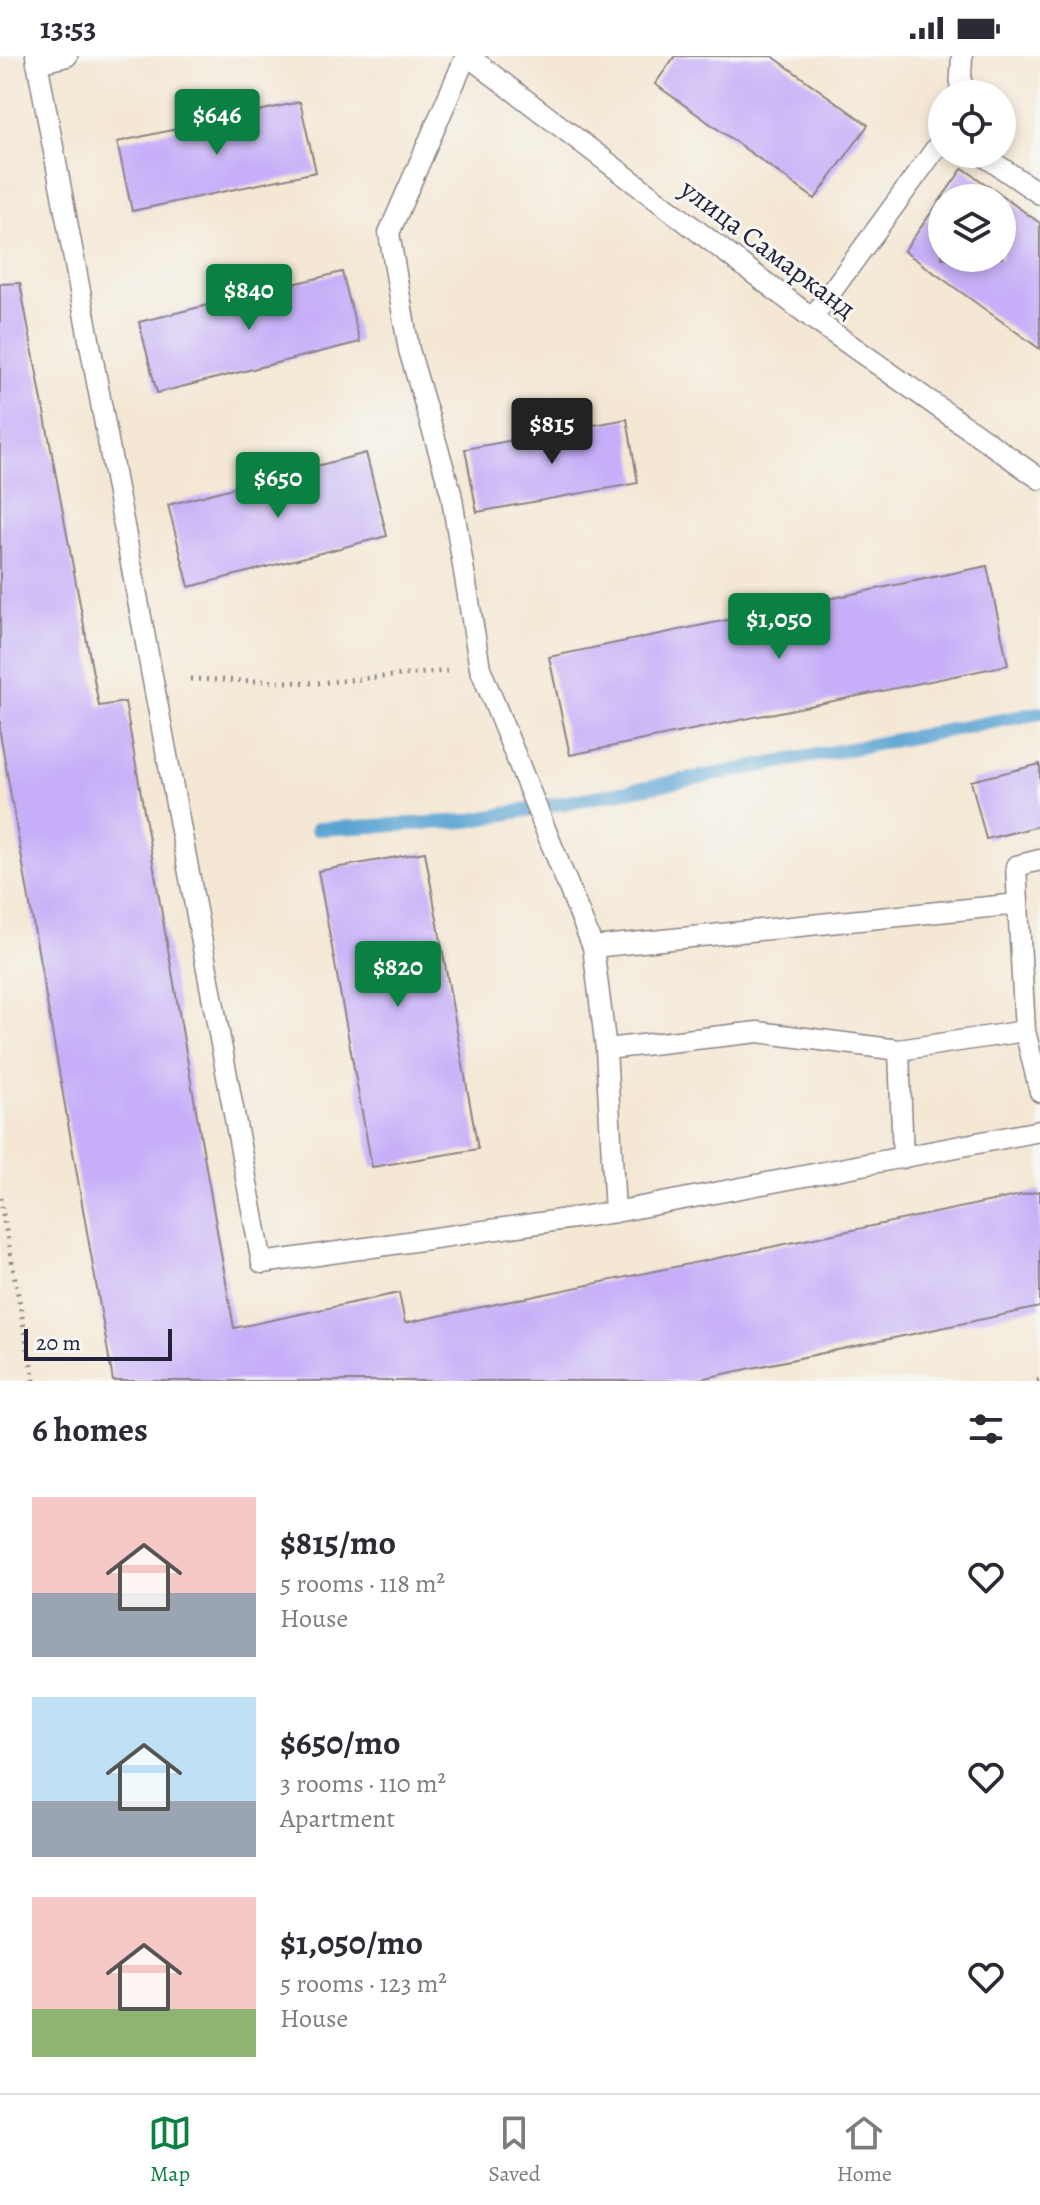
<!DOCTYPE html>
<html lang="en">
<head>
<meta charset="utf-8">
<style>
	body { margin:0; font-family:Alegreya,serif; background:#f7f7f7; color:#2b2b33; height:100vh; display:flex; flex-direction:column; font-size:30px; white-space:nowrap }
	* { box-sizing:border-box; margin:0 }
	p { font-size:26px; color:#7c7c81 }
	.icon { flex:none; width:44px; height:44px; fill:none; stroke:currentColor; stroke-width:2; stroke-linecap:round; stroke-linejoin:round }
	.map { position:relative; height:1325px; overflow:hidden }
	.panel { display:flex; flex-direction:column; background:#fff; flex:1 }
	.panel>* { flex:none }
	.fabs { position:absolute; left:928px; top:24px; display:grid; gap:16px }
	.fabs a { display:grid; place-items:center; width:88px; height:88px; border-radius:50%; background:#fff; box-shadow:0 4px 12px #0003; font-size:40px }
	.scale { position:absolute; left:24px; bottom:20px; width:148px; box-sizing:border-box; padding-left:8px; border:4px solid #22223b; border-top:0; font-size:22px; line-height:28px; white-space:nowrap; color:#22223b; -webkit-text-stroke:6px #f6f6f2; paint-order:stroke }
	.price { position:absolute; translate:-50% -68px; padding:0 18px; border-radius:8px; background:#0b8043; color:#fff; font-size:26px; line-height:52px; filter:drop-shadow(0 2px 4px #0008) }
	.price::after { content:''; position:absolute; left:50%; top:48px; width:24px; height:18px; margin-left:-12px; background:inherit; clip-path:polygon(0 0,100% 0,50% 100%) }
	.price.selected { background:#222; color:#fff }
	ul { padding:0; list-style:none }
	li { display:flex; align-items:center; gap:24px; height:200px; padding:0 32px }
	li span { display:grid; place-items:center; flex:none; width:224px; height:160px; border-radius:0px; color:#555 }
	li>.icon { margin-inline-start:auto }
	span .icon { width:96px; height:96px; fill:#fffc; stroke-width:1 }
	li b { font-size:34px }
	h2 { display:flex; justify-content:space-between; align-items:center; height:96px; padding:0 32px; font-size:34px }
	.status { display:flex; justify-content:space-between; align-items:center; height:56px; padding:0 40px; background:#fff; direction:ltr }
	.status svg { height:22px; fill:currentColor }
	.dock { display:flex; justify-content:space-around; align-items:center; height:112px; border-top:2px solid #e1e1e2; background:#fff; font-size:22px; color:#7c7c81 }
	.dock a { display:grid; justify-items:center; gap:4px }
	.dock .selected { color:#0b8043 }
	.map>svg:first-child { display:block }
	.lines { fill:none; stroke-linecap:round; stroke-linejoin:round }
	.stream { stroke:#5aa3d1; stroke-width:14 }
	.building { fill:#c6aff8; fill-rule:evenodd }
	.lane-casing { stroke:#8b8487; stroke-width:23 }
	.path { stroke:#8b8487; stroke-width:5; stroke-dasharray:2 6; stroke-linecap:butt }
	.lane { stroke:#fff; stroke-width:20 }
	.labels { text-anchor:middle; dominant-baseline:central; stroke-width:6; stroke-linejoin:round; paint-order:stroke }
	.street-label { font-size:28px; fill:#22223b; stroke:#f6f6f2 }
</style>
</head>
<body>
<div class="status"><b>13:53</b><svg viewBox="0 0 49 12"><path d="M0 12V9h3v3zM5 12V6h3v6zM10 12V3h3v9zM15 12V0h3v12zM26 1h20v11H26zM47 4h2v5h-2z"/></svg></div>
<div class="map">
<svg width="1040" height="1325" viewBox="0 0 1040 1325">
	<rect width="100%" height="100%" fill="#f6f6f2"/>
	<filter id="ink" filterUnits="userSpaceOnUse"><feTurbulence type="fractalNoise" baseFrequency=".0125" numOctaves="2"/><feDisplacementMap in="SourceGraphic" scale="16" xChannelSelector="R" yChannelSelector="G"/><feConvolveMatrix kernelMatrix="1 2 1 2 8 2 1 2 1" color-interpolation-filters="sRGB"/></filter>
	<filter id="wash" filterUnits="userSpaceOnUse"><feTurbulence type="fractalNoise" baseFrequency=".006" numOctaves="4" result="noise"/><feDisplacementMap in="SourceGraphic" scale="32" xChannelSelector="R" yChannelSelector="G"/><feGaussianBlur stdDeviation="1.8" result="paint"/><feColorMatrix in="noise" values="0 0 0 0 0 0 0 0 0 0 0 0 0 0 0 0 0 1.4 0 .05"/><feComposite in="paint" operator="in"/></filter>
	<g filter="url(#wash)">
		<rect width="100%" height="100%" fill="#f4e7d3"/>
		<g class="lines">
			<path class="stream" d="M317,773l151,-8 572,-108"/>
		</g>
		<g id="blocks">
			<path class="building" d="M675,0h97l96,69 -53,74 -160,-115z
				M300,46l16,70 -184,39 -15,-69z
				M963,112l77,55v126l-136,-98zM942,142h60v60h-60z
				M342,216l18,70 -203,51 -18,-71z
				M20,227l79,423 26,-4 109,626 165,-35 6,30 635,-132v116l-349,74h-578l-113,-648v-449z
				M627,363l11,64 -161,29 -12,-63z
				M366,397l21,83 -198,51 -21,-82z
				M987,510l21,99 -438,90 -21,-98z
				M1040,708v62l-54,13 -15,-58z
				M425,796l53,297 -106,18 -54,-296z"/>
		</g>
	</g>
	<g filter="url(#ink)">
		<use href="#blocks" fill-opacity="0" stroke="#8b8487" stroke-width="2"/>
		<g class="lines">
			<g class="lane-casing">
				<path id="lane" d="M36,0l226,1207 353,-51 425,-81
					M466,0l-77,177 20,117 42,143 29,175 113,279 13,102 9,163
					M468,0l344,262 228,161
					M37,7l30,-7
					M960,38l2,-38
					M987,102l53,36
					M812,262l130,-178
					M1040,804l-24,6 9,165 15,61
					M593,891l425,-43
					M606,993l152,-17 141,18 4,108
					M899,994l126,-19"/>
			</g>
			<path class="path" d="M190,623l127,4 130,-12
				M0,1142l34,183
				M1037,1325l3,-1"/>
			<use href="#lane" class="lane"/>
		</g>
	</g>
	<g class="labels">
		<g class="street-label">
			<text transform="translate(768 193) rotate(37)">улица Самарканд</text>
		</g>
	</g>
</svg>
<div class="fabs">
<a><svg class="icon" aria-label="locate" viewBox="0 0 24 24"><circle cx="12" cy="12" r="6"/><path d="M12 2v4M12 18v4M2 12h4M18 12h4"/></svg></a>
<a><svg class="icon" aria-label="layers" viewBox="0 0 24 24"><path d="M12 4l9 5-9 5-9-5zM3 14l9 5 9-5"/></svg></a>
</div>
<div class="scale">20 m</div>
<b class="price" style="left:217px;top:101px">$646</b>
<b class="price" style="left:249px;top:276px">$840</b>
<b class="price selected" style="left:552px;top:410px">$815</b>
<b class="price" style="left:278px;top:464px">$650</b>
<b class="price" style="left:779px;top:605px">$1,050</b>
<b class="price" style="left:398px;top:953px">$820</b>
</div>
<section class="panel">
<h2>6 homes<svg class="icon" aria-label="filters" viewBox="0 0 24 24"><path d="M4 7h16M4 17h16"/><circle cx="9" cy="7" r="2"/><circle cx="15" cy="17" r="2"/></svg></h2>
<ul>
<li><span style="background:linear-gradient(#f6c9c9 60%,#9aa5b1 0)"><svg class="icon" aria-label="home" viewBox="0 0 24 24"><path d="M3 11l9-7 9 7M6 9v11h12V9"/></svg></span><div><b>$815/mo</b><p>5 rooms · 118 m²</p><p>House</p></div><svg class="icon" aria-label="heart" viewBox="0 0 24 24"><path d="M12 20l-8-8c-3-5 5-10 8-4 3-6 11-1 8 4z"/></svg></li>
<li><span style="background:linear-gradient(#bfe0f5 65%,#9aa5b1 0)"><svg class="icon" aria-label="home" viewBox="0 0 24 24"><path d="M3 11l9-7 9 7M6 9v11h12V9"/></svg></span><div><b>$650/mo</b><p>3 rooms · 110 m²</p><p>Apartment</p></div><svg class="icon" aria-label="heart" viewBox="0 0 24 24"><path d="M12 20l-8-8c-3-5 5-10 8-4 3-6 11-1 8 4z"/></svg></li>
<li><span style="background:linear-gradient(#f6c9c9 70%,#8fb573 0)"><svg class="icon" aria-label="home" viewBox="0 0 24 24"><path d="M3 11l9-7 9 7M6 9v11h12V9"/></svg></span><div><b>$1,050/mo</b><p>5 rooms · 123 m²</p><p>House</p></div><svg class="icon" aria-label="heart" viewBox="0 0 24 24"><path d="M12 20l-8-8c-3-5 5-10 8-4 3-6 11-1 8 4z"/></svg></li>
</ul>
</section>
<nav class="dock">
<a class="selected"><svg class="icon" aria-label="map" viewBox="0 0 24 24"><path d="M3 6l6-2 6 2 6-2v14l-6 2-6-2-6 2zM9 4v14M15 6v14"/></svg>Map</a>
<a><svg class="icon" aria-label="saved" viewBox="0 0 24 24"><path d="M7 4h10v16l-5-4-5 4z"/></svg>Saved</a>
<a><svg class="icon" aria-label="home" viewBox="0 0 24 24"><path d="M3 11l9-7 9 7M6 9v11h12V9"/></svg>Home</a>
</nav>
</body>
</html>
